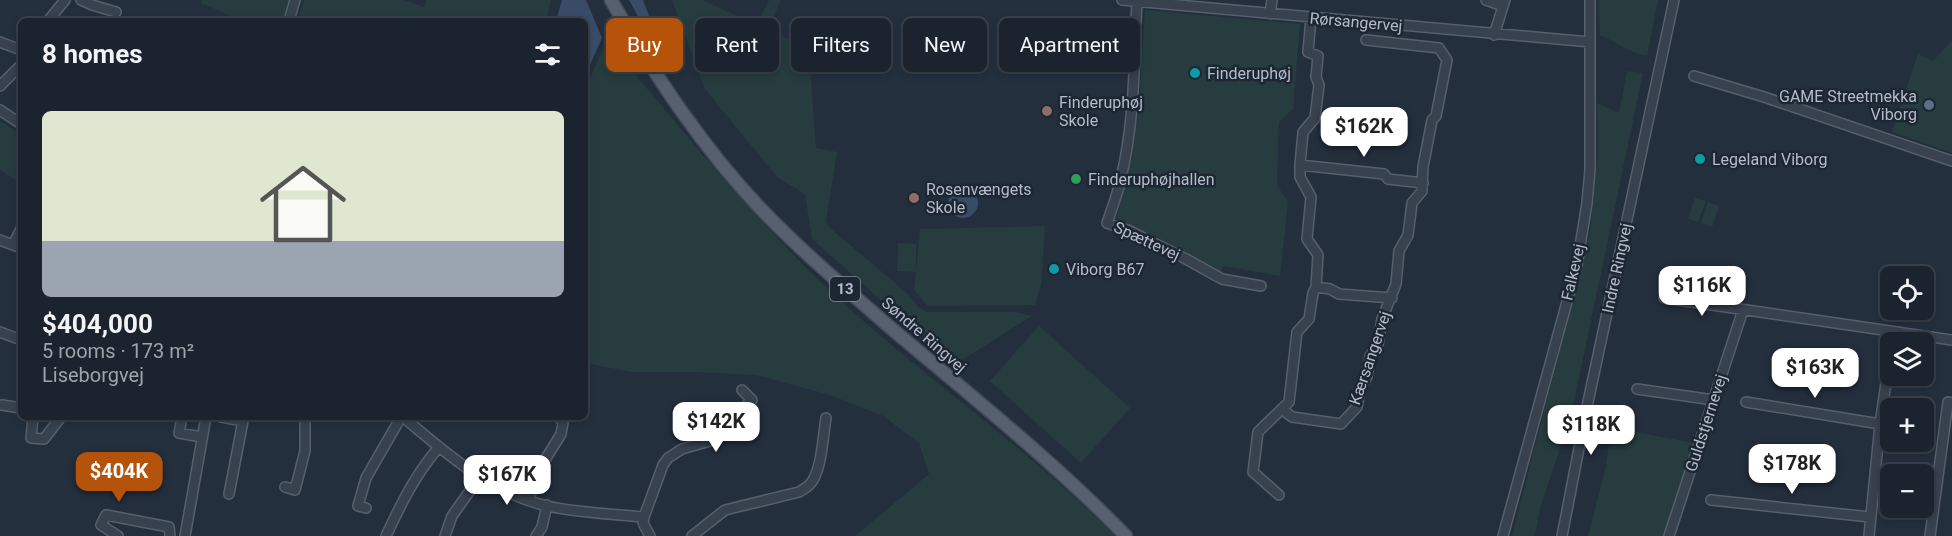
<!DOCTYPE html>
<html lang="en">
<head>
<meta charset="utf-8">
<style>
	body { margin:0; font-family:Roboto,sans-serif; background:#282f3a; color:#f1f3f6; height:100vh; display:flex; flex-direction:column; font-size:22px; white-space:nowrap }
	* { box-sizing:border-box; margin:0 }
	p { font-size:20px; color:#a0a4aa }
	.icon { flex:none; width:33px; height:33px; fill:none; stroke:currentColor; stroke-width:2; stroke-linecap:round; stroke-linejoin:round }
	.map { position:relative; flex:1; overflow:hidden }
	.drawer { position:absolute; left:18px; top:18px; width:570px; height:402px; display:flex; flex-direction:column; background:#1b232e; border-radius:9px; box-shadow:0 3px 9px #0003,0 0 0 2px #39404a }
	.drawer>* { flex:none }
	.hud { position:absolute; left:606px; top:18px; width:570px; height:54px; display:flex; gap:12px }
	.controls { position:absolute; left:1880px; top:266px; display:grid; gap:12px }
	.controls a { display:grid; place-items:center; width:54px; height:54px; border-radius:9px; background:#1b232e; box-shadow:0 3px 9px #0003,0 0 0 2px #39404a; font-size:30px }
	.price { position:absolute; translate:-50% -51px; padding:0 14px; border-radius:12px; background:#fff; color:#222; font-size:20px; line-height:39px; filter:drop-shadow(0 2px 3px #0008) }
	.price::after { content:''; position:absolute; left:50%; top:36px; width:18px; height:14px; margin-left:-9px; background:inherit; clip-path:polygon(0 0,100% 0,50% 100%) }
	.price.active { background:#b45309; color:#fff }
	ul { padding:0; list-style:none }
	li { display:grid; align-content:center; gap:12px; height:318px; padding:0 24px }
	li+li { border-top:2px solid #39404a }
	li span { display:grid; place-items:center; height:186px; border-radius:9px; color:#555 }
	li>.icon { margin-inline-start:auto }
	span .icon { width:108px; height:108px; fill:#fffc; stroke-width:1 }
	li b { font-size:26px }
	h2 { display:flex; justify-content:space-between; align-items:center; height:72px; padding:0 24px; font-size:26px }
	.tag { padding:0 21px; border-radius:9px; background:#1b232e; box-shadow:0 3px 9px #0003,0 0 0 2px #39404a; font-size:21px; line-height:54px }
	.tag.active { background:#b45309; color:#fff }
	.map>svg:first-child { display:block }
	.green { fill:#263c3f }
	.water { fill:#394c67 }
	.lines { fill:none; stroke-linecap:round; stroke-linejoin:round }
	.minor-casing { stroke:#565f6c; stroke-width:12 }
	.major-casing { stroke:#414a57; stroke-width:15 }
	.minor { stroke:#38414e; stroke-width:9 }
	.major { stroke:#56606e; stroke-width:12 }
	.culture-dot { fill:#0f9aa8; stroke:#1d2633; stroke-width:2 }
	.service-dot { fill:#5c6f8a; stroke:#1d2633; stroke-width:2 }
	.education-dot { fill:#8d6e63; stroke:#1d2633; stroke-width:2 }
	.leisure-dot { fill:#2e9e5b; stroke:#1d2633; stroke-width:2 }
	.labels { text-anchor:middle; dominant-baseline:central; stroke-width:5; stroke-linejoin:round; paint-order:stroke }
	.shield { fill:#1d2633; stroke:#878f9c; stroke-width:1.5 }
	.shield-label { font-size:15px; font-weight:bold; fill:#b4bcc9 }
	.street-label { font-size:16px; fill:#b4bcc9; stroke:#1d2633 }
	.poi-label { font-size:16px; fill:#b4bcc9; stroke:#1d2633; text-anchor:start }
</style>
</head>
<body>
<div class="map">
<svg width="1952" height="536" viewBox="0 0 1952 536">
	<rect width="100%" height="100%" fill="#242f3e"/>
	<path class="green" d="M202,0h87l-6,21h-40l-42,-18z
		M304,0h99l21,7 3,-7h124l-5,21h-249z
		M672,0h30l127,57 -4,10 -15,-1 6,82 21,4 -11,69 5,8 77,65 11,14 8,4h88l17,4 -78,49 -142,-126 -7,-45 -28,-17 -72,-88z
		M769,0h12l-12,26 -10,-5z
		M1598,0h60l-11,56c-18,-3 -31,-15 -47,-21z
		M1145,10l155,14 -7,85 -14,13 -2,63 11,17 -8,74 -57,-10 -2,7 -105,-52 16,-64 7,-51z
		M1952,40v113l-60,-21 26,-78 15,7z
		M607,41c71,83 139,170 218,245 93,88 200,159 290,250h-260l74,-62 -10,-31 -36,-27 -53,-21 -74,-20 -60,-3h-64l-47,-9v-279c10,-13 14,-29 22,-43z
		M1627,71l16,2 -72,343 -31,92 -5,28h-23l78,-304 8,-80 -1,-49 22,10z
		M0,121l21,14v48l-21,-13z
		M1695,198l11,3 -8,21 -10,-3z
		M1708,202l11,4 -7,21 -11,-4z
		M1045,226l-4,59 -6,20 -107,1 -14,-16 2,-18 -19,-1 1,-28 18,1v27l4,-42z
		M1039,326l91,82 -49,55 -91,-82z
		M1611,427l82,16 -29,93h-76l18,-70z"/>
	<path class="water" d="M562,0h24l16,38 -17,38v-55h-29z
		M629,0h14l29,77z
		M948 203a15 15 0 1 1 30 0a15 15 0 1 1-30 0Z"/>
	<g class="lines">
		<g class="minor-casing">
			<path id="minor" d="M81,0l11,5 24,7
				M1122,0l468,42
				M1486,0l17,6
				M1137,1c-3,59 -2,120 -16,177 -3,15 -9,30 -14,45l23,8 56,28 36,20 39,7
				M1270,14l2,-14
				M48,21l17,-21
				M289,21l6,-21
				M1494,35l11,-35
				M0,42l21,8
				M1694,76l70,21 188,64
				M0,86l21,-21
				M0,110l21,14
				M1300,165l84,9 4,5 35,4
				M0,240l21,8
				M13,245l8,-16
				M1316,287l14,2 9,5 53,4
				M1664,298l288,42
				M0,332l21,8
				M1637,389l77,11
				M1746,402l134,22
				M2,405l19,3
				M1282,409l10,8 49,7 16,-17 4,-20 6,-10 3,-21 8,-11 4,-26 14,-35 3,-33 9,-16 4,-32 10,-12 1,-24 9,-47 4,-4 11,-56 -8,-12 -73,-8
				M33,417l-2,21 13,1 17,-22
				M182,417l-3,16 23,4
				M221,417l22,4 -14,73
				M403,417c44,37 86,75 144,89 32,7 65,8 97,11
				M285,487l10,3 10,-39v-34
				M1279,495l-26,-23 5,-40 31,-30 8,-70 12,-13 4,-26 3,-6 2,-32 -11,-16 4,-42 -11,-20v-12l3,-33 12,-14 4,-33 -3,-8 2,-21 -10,-4 3,-34
				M528,500l15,-37 18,-29 2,-11 -4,-6
				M1711,500l159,17
				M366,508l-8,-2 8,-28 35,-61
				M118,536l-17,-11 5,-10 63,12 1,9
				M185,536l21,-119
				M386,536c16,-34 28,-59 52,-88
				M445,536l7,-20 27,-38
				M536,536l6,-9 5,-22
				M650,536l-7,-13 1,-6 19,-52 5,-7 14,-9 28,-8 42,-41 -10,-10
				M692,536l33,-26 74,-18c5,-3 11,-6 14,-12 9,-15 10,-44 13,-62
				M1503,536l74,-271 10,-62 3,-33v-170
				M1562,536l26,-134 86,-402
				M1669,536l74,-226
				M1869,536l11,-112 10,-69
				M1930,536l18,-134 4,1"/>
		</g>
		<g class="major-casing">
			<path id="major" d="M611,0c43,74 91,147 150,209 39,41 82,77 124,114 81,69 166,136 241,213"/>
		</g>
		<use href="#minor" class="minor"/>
		<use href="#major" class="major"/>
	</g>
	<g class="culture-dot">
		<circle cx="1195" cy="73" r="6"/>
		<circle cx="1700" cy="159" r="6"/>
		<circle cx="1054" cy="269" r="6"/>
	</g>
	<circle class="service-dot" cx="1929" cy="105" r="6"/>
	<g class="education-dot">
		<circle cx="1047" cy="111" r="6"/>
		<circle cx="914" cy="198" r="6"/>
	</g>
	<circle class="leisure-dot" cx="1076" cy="179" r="6"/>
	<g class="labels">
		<rect class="shield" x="830" y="277" width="30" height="24" rx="4.5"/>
		<g class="shield-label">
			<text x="845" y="289">13</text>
		</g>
		<g class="street-label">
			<text transform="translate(1356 22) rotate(5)">Rørsangervej</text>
			<text transform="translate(1147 241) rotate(25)">Spættevej</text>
			<text transform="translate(1617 268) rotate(-78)">Indre Ringvej</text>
			<text transform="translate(1573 272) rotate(-77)">Falkevej</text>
			<text transform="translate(924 335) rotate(41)">Søndre Ringvej</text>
			<text transform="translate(1370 358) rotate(-71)">Kærsangervej</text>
			<text transform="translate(1706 423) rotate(-72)">Guldstjernevej</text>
		</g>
		<g class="poi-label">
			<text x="1207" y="73">Finderuphøj</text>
			<text x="1917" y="96" text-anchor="end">GAME Streetmekka<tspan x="1917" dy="18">Viborg</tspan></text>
			<text x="1059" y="102">Finderuphøj<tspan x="1059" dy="18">Skole</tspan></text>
			<text x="1712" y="159">Legeland Viborg</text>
			<text x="1088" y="179">Finderuphøjhallen</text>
			<text x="926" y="189">Rosenvængets<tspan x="926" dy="18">Skole</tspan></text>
			<text x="1066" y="269">Viborg B67</text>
		</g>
	</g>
</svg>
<div class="controls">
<a><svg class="icon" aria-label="locate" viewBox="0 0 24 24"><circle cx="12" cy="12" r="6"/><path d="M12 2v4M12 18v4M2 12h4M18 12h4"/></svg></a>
<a><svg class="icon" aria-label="layers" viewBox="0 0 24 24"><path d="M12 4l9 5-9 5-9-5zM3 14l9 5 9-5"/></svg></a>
<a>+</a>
<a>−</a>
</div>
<b class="price" style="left:1364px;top:158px">$162K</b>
<b class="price" style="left:1702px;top:317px">$116K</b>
<b class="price" style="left:1815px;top:399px">$163K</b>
<b class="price" style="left:716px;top:453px">$142K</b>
<b class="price" style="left:1591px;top:456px">$118K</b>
<b class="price" style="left:1792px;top:495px">$178K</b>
<b class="price active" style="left:119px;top:503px">$404K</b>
<b class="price" style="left:507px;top:506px">$167K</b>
<div class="hud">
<a class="tag active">Buy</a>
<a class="tag">Rent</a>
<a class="tag">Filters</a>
<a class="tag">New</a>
<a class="tag">Apartment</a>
</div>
<section class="drawer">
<h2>8 homes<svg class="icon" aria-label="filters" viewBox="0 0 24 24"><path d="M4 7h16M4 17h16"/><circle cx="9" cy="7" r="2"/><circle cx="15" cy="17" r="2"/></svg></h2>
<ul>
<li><span style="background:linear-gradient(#dfe7d0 70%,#9aa5b1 0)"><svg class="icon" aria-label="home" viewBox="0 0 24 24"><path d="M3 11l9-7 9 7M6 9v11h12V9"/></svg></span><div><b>$404,000</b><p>5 rooms · 173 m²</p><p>Liseborgvej</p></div></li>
</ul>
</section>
</div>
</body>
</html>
